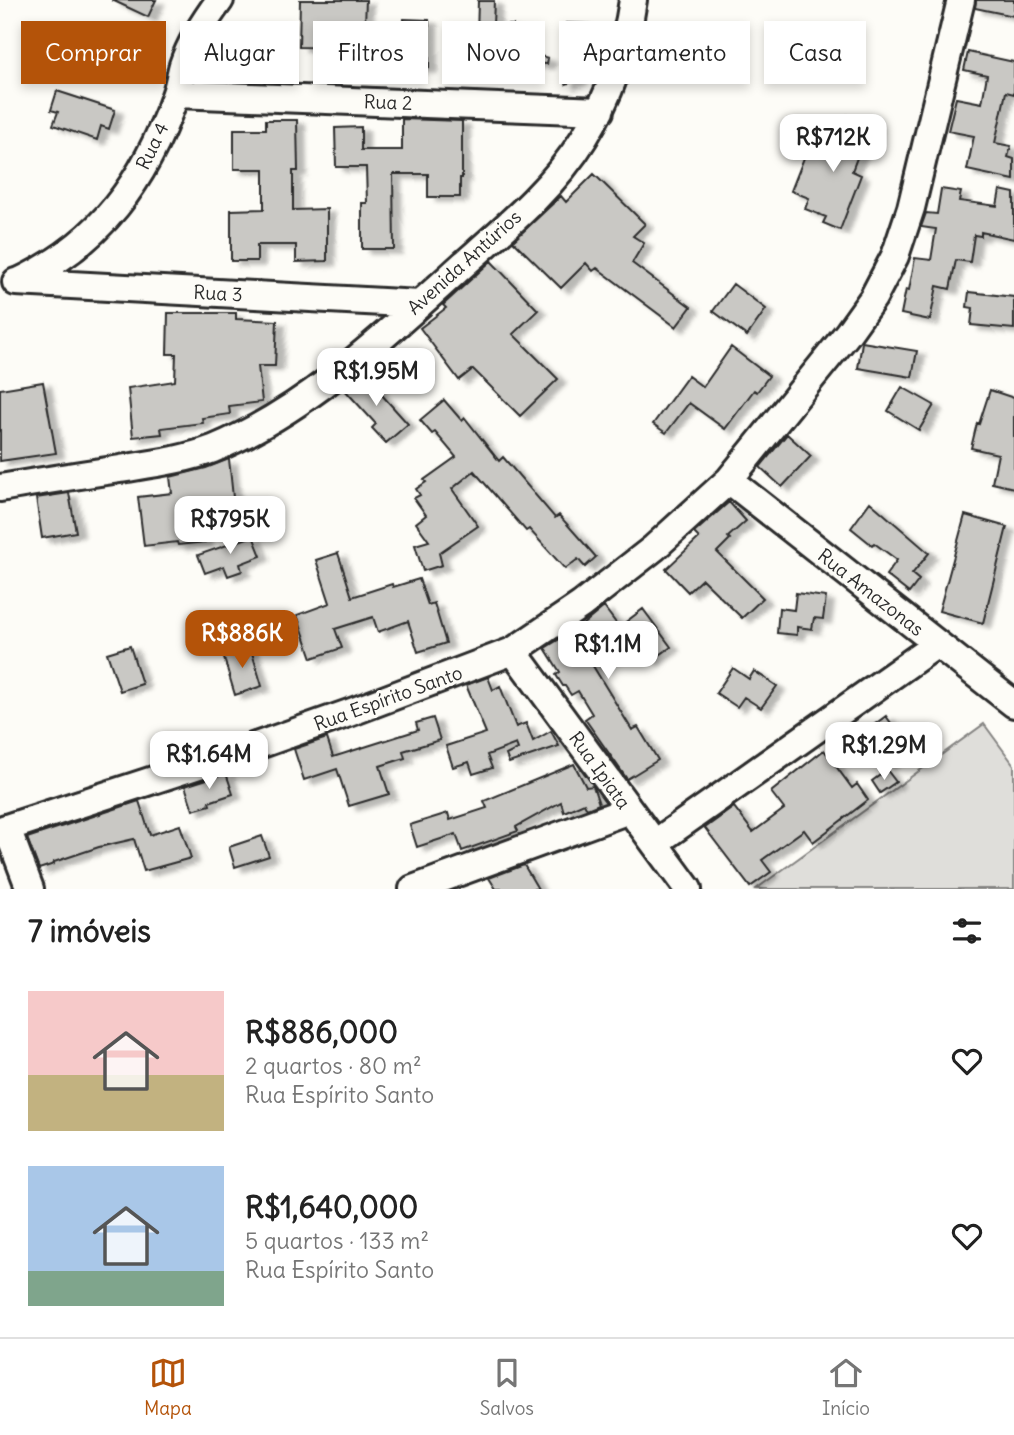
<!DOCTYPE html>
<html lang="pt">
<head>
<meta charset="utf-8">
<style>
	body { margin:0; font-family:Delius,sans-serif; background:#f2f2f2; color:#222; height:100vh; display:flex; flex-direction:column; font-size:26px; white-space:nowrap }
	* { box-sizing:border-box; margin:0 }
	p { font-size:23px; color:#767676 }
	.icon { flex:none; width:38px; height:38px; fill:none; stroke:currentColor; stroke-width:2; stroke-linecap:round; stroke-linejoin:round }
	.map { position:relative; height:889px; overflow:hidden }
	.sheet { display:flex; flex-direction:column; background:#fff; flex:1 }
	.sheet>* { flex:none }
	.hud { position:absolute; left:21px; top:21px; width:973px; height:63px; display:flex; gap:14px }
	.price { position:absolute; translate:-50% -60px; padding:0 16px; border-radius:14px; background:#fff; color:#222; font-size:23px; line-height:46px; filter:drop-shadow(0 2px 4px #0008) }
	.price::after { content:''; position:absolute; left:50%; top:42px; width:21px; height:16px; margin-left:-10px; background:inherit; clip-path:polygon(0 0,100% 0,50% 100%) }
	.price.active { background:#b45309; color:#fff }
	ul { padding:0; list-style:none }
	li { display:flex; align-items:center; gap:21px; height:175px; padding:0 28px }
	li span { display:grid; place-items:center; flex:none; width:196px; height:140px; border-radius:0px; color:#555 }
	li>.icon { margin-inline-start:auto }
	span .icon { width:84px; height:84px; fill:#fffc; stroke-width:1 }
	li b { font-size:30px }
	h2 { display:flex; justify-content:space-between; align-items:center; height:84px; padding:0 28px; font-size:30px }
	.chip { padding:0 24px; border-radius:0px; background:#fff; box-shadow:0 4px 10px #0003; font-size:24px; line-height:63px }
	.chip.active { background:#b45309; color:#fff }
	.tab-bar { display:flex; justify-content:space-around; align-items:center; height:98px; border-top:2px solid #e0e0e0; background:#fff; font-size:19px; color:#767676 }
	.tab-bar a { display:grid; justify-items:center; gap:4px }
	.tab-bar .active { color:#b45309 }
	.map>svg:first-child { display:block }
	.green { fill:#dfdeda; stroke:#858482; stroke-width:2 }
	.building { fill:#c9c8c4; stroke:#2b2b2b; stroke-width:2; filter:url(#shadow) }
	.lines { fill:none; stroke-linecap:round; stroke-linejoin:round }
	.minor-casing { stroke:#2b2b2b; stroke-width:32 }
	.minor { stroke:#fdfcf7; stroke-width:26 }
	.labels { text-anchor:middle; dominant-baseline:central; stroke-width:6; stroke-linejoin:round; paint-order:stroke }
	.street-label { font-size:19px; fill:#2b2b2b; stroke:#fdfcf7 }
</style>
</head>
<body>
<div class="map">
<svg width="1014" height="889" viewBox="0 0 1014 889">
	<defs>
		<filter id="shadow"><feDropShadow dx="8" dy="4.5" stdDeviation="2" flood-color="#0004"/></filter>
	</defs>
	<rect width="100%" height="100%" fill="#fdfcf7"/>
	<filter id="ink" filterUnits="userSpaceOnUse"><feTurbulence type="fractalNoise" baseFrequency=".0143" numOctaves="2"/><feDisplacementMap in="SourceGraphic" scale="14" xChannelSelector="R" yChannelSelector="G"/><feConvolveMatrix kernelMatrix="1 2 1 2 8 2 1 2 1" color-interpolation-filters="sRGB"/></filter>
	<g filter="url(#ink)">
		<path class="green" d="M984,724l30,41v124h-258z"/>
		<path class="building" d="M112,0h44l-8,17z
			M300,0h66l-2,48 -65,-1z
			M976,0h38v16l-39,-8z
			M478,1h16l-1,24h20v16h-7l-1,6 43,11 -1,6 -20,-1v5h-16v-5l-43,-1v-26h9z
			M404,19l25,1v48h-27z
			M566,23l26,1v20l-26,-1z
			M968,52l46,10v32l-8,-2 -11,51 16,3 -3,11 6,2v21l-47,-10 7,-34 -26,-5 8,-33 26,5 5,-28 -23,-5z
			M566,63l19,5 -7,12 -12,4z
			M57,91l58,19 -6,19 -8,-3 -4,14 -44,-15 5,-13 -7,-2z
			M848,115l26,10 -7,18 -4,-1 -11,29 9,4 -21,55 -17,-7 3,-6 -21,-8 4,-11 -18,-7 18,-46 23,9z
			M402,119l60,2v57h-2v19h-32v-23h-35l1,75h-32v-46h5l-1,-36h-30l-1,-39 26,-1v23h41z
			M266,120h31l1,51h-5v39l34,-1v52l-31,1v-17h-39v16h-26v-51l33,-1v-40h-30v-40h32z
			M594,174l51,50 -12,12 11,7 -12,20 59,44 -15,20 -79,-59 -4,3 -7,-8 -25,25 -48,-47 48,-45 5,6z
			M941,189l20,3 -2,9 38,5 3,-16 14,3v46l-33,-7v4l-7,-1 -4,27 -14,-2 -6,29 -13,-3 -7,34 -29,-6 5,-25 3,1 6,-32 16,2 5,-31 -15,-2 5,-14 11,1z
			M491,261l47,49 -25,24 45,45 -38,37 -47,-47 -14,11 -39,-52 26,-20 -3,-3z
			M733,284l33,25 -19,27 -34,-25z
			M969,292l45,5v32l-43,-4 2,-17 -6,-1z
			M168,313h68v6l41,2 -2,45h-17l4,36 -33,4 1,8 -28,4 1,5 -42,5 1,6 -29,3 -5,-49 47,-7 1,-27h-9z
			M862,342l55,9 -5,26 -54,-9z
			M731,347l38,29 -12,16 -3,-2 -29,39 -36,-26 -23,30 -13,-9 35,-48 15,11z
			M363,374l45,50 -22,19 -14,-15 4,-4 -32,-35z
			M43,382l13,71 -56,8v-72z
			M902,387l32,18 -15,25 -31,-19z
			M990,390l24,8v90l-22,-5 6,-29 -27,-6 6,-25 2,1z
			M444,400l18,21 3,-3 34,43 4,-4 52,61 4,-3 37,42 -11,10 -7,-8 -13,10 -36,-40 -3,2 -52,-60 -22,18 26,37 -39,27 3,12 -19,6 -8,-26 14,-4 -13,-18 10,-8 -12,-17 6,-3 -4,-6 10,-7 -2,-2 32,-23 -21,-25 -3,2 -12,-14z
			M787,434l24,22 -29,31 -22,-20z
			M229,459l5,48 -33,3 4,32 -27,3 -1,-3 -33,4 -6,-49 34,-4 -2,-16 36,-9z
			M69,493l7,39 -34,6 -6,-40z
			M729,502l17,19 -18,16 2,2 -13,13 46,46 -21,20 -40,-39 -14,13 -22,-23 33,-31 -5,-5z
			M870,502l59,51 -17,21 7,6 -10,13 -23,-18 11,-15 -23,-17 -2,2 -21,-17z
			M965,515l42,12 -24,96 -44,-12z
			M253,536l8,20 -21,8 2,7 -14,5 -4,-10 -19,7 -7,-18z
			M338,553l14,44 40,-13 1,3 26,-8 9,26 6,-2 12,40 -28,9 -10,-31 -30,11 -5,-15 -38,12 7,19 -30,10 -15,-43 33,-12 -14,-43z
			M796,593l30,4 -3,22 -9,-1 -2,11 -15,-2v8l-20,-2 2,-25 15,2z
			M604,607l15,20 24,-18 28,38 -20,14 -14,-20 -19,13 -3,-5 -22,17 39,64 6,-3 20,33 -31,19 -42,-60 7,-5 -14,-23 -7,4 -6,-9h-2l-7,-11 4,-3 -15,-24 36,-22z
			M130,646l12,38 -22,7 -13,-38z
			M250,646l12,40 -27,9 -12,-40z
			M733,668l16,11 5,-8 23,15 -16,22 -17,-11 -7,10 -21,-14z
			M488,677l5,13 7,-4 16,41 10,-4 7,18 18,-10 8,15 -50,17 -3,-8 12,-6 -2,-5 -29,11 5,13 -19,6 -4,-12 -16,5 -7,-21 40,-13 -20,-48z
			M886,716l23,32 -23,17 -23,-32z
			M433,718l7,22 -37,11 2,7 -25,8 9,28 -40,12 -12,-37 -33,11 -10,-31 33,-11 6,19 85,-27 -2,-7z
			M847,727l8,11 -11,8 -9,-11z
			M824,750l28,38 5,-4 11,16 -55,42 -9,-12 -42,30 9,12 -21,15 -45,-59 29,-21 19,25 31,-23 -13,-17z
			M574,764l12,23 7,-1 6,18 -12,5 -3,-6 -20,9 -3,-10 -45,25 2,4 -56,20 -6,-17 -39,13 -7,-22 38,-12 2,7 37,-12 -3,-7z
			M887,770l9,12 -16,11 -8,-12z
			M226,773l7,21 -24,8 1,3 -17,5 -8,-24z
			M139,801l11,34 30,-10 11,33 -47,13 -10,-32 -35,8 -45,15v2l-15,5 -12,-31z
			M262,836l7,20 -34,11 -6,-20z
			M524,865l14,24h-42l-7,-11z"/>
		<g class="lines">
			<g class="minor-casing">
				<path id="minor" d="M176,94l424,17
					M16,282l404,22
					M18,282c83,-39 127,-101 157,-186 4,-10 5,-21 8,-31 8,-24 22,-45 37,-65
					M729,480l285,224
					M0,488c40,-7 80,-13 120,-19 31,-5 64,-9 93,-20 95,-39 176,-117 251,-185 42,-37 90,-77 120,-126 26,-42 42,-89 49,-138
					M513,651l175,238
					M7,828l23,61
					M0,830l236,-77 113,-40 164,-62 68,-46 73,-57 75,-68 119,-147 25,-35 22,-42 16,-48 50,-208
					M655,843l282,-199
					M413,889l216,-79"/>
			</g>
			<use href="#minor" class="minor"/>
		</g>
	</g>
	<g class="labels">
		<g class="street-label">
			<text transform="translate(388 102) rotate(2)">Rua 2</text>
			<text transform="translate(152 146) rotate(-64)">Rua 4</text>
			<text transform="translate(464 262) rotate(-42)">Avenida Antúrios</text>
			<text transform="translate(218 293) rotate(3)">Rua 3</text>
			<text transform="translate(871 592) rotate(38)">Rua Amazonas</text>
			<text transform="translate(388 698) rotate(-20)">Rua Espírito Santo</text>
			<text transform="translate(600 770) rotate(54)">Rua Ipiata</text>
		</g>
	</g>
</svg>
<b class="price" style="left:833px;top:174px">R$712K</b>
<b class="price" style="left:376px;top:408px">R$1.95M</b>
<b class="price" style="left:230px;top:556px">R$795K</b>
<b class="price active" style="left:242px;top:670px">R$886K</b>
<b class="price" style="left:608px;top:681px">R$1.1M</b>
<b class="price" style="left:884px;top:782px">R$1.29M</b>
<b class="price" style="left:209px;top:791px">R$1.64M</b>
<div class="hud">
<a class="chip active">Comprar</a>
<a class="chip">Alugar</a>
<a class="chip">Filtros</a>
<a class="chip">Novo</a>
<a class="chip">Apartamento</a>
<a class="chip">Casa</a>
</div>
</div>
<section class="sheet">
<h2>7 imóveis<svg class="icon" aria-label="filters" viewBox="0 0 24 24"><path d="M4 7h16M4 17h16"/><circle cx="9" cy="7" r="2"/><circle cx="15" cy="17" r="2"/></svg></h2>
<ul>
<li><span style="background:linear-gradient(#f6c9c9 60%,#c2b280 0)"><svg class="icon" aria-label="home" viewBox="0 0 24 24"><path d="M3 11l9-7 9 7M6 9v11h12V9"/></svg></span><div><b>R$886,000</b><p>2 quartos · 80 m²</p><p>Rua Espírito Santo</p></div><svg class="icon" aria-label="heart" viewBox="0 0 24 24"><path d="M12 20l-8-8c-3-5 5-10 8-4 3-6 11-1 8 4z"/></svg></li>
<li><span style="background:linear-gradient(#a9c7e8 75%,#7fa58c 0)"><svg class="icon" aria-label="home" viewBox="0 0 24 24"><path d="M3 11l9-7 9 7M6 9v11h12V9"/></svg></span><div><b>R$1,640,000</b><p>5 quartos · 133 m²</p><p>Rua Espírito Santo</p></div><svg class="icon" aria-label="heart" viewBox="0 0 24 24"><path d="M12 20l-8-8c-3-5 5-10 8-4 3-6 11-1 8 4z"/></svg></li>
</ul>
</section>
<nav class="tab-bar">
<a class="active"><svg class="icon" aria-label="map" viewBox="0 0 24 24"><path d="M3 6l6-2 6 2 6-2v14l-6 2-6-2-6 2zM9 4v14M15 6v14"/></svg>Mapa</a>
<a><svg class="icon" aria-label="saved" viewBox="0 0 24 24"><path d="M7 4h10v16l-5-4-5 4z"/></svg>Salvos</a>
<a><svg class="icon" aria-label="home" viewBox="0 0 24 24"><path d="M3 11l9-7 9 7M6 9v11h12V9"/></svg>Início</a>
</nav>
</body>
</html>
